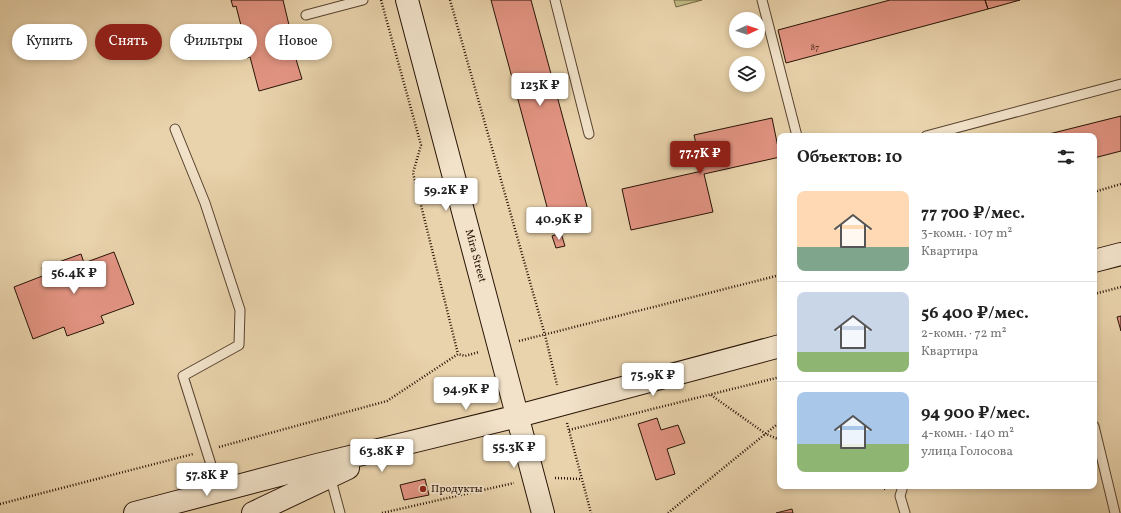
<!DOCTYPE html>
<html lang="ru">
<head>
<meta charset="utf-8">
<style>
	body { margin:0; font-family:Vollkorn,serif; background:#f2f2f2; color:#222; height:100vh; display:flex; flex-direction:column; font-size:15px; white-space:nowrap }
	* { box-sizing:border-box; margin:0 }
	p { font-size:13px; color:#767676 }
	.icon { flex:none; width:22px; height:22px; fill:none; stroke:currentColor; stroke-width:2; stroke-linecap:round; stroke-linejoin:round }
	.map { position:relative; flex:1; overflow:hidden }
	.drawer { position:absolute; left:777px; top:133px; width:320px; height:356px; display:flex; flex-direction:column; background:#fff; border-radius:8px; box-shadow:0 2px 6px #0003 }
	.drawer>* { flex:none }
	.top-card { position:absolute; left:12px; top:24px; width:380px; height:36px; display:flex; gap:8px }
	.needle { width:26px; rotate:86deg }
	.buttons { position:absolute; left:729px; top:12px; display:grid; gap:8px }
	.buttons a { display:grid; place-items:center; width:36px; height:36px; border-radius:50%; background:#fff; box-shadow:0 2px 6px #0003; font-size:20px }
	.price { position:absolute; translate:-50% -34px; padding:0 9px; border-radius:4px; background:#fff; color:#222; font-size:13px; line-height:26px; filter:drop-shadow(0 1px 2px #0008) }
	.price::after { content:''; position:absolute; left:50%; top:24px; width:12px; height:9px; margin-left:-6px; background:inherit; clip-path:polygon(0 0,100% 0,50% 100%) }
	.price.on { background:#8f2418; color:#fff }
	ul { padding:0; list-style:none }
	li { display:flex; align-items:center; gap:12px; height:100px; padding:0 20px }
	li+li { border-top:1px solid #e0e0e0 }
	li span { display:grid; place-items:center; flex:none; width:112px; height:80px; border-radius:8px; color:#555 }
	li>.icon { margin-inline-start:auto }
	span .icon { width:48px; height:48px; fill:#fffc; stroke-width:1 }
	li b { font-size:17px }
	h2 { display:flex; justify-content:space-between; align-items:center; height:48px; padding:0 20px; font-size:17px }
	.chip { padding:0 14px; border-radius:18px; background:#fff; box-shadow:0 2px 6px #0003; font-size:14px; line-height:36px }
	.chip.on { background:#8f2418; color:#fff }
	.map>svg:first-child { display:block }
	.green { fill:#bfba84; stroke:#736644 }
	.building { fill:#e39483; stroke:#271305 }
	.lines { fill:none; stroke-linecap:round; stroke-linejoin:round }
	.service-casing { stroke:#58432f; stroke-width:11 }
	.secondary-casing { stroke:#271305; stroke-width:24 }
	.path { stroke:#271305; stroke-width:2.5; stroke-dasharray:1 2; stroke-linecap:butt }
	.service { stroke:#f1e2c9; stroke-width:9 }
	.secondary { stroke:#f1e2c9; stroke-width:22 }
	.poi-dot { fill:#8f2418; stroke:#f1e2c9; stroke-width:1.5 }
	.labels { text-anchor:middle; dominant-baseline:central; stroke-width:3.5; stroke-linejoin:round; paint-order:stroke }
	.number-label { font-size:9px; fill:#563324 }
	.street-label { font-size:11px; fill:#271305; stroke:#f1e2c9 }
	.poi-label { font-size:11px; fill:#271305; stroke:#f1e2c9; text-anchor:start }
</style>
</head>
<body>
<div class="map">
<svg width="1121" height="513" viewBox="0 0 1121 513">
	<rect width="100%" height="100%" fill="#e9d3ac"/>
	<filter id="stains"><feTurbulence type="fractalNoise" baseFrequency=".005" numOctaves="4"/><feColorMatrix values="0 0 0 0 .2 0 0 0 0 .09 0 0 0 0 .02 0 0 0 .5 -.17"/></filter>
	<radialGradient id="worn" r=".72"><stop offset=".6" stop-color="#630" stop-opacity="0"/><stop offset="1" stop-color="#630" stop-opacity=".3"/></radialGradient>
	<path class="green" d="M674,0h28l-26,7z"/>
	<path class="building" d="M231,0h52l6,25 -4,1 8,31 2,-1 7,23 -43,12 -9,-34 -3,1 -4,-12 3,-1 -10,-39 -3,1z
		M491,0h40l58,214 -13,3 -2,-6 -24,7z
		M890,0h95l3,9 -202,54 -8,-33z
		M985,0h35l-32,9z
		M1121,116v35l-27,7v-22h-53z
		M772,118l8,39 -76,17 9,38 -82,18 -9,-41 80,-18 -8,-36z
		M561,233l4,13 -9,2 -4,-12z
		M114,252l20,52 -33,12 3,7 -37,13 -3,-9 -31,12 -19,-52 31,-12 -3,-7 39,-14 3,9z
		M1121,316v15l-4,-14z
		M657,418l4,12 17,-5 7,18 -18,6 8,25 -19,6 -18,-56z
		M425,479l4,16 -25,5 -4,-15z
		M792,509l1,4h-17z"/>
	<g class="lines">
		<g class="service-casing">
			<path id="service" d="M555,0l34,134
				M762,0l35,136
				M306,15l57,-15
				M175,129l30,74 35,107 -1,35 -56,31 36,114
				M926,136l195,-52
				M1094,426l21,87
				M330,476l10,37
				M903,486l-3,10 5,17"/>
		</g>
		<g class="secondary-casing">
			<path id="secondary" d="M407,0l136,513
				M1094,261l27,-7
				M135,513l182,-48 201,-49 262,-70
				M253,513l95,-45"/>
		</g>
		<path class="path" d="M381,0l40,145 -8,28 45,181
			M450,0l95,335 12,50
			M1094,192l27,-8
			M1094,294l27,-7
			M519,341l261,-66
			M711,395l55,39 14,6
			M567,423l24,90
			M569,430l211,-53
			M219,447l168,-46 71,-47 7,2 14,-4
			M555,478l27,1
			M879,486l8,4
			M0,504l193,-50
			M382,513l132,-30
			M668,513l112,-91"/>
		<use href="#service" class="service"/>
		<use href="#secondary" class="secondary"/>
	</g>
	<circle class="poi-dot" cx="423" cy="489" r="4"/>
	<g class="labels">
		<g class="number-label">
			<text x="815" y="47">87</text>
		</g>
		<g class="street-label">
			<text transform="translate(475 256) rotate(75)">Mira Street</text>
		</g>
		<g class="poi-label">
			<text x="431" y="489">Продукты</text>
		</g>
	</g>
	<rect width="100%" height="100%" filter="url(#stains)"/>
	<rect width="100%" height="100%" fill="url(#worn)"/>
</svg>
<div class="buttons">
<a><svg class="needle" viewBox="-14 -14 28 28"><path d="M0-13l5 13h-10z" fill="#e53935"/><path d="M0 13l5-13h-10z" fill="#767676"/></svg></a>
<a><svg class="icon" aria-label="layers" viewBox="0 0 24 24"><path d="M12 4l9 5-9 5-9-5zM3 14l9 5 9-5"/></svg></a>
</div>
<b class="price" style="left:540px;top:107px">123K ₽</b>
<b class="price on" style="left:700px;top:175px">77.7K ₽</b>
<b class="price" style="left:446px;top:212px">59.2K ₽</b>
<b class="price" style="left:559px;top:241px">40.9K ₽</b>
<b class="price" style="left:74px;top:295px">56.4K ₽</b>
<b class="price" style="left:653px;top:397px">75.9K ₽</b>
<b class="price" style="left:466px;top:411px">94.9K ₽</b>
<b class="price" style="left:514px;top:469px">55.3K ₽</b>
<b class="price" style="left:382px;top:473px">63.8K ₽</b>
<b class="price" style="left:207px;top:497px">57.8K ₽</b>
<div class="top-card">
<a class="chip">Купить</a>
<a class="chip on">Снять</a>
<a class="chip">Фильтры</a>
<a class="chip">Новое</a>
</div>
<section class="drawer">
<h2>Объектов: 10<svg class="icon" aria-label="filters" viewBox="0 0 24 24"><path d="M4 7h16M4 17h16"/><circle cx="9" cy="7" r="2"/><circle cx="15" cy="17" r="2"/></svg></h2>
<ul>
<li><span style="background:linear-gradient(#ffd9b3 70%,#7fa58c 0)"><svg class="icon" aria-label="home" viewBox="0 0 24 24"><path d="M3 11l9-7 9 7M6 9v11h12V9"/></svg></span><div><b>77 700 ₽/мес.</b><p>3-комн. · 107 m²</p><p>Квартира</p></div></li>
<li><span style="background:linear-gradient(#c9d6e8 75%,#8fb573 0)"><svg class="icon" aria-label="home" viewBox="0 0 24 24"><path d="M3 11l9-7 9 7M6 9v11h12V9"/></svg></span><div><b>56 400 ₽/мес.</b><p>2-комн. · 72 m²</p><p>Квартира</p></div></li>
<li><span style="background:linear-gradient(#a9c7e8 65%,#8fb573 0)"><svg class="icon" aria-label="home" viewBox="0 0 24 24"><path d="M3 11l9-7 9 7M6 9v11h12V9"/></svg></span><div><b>94 900 ₽/мес.</b><p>4-комн. · 140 m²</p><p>улица Голосова</p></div></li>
</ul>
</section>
</div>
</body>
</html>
